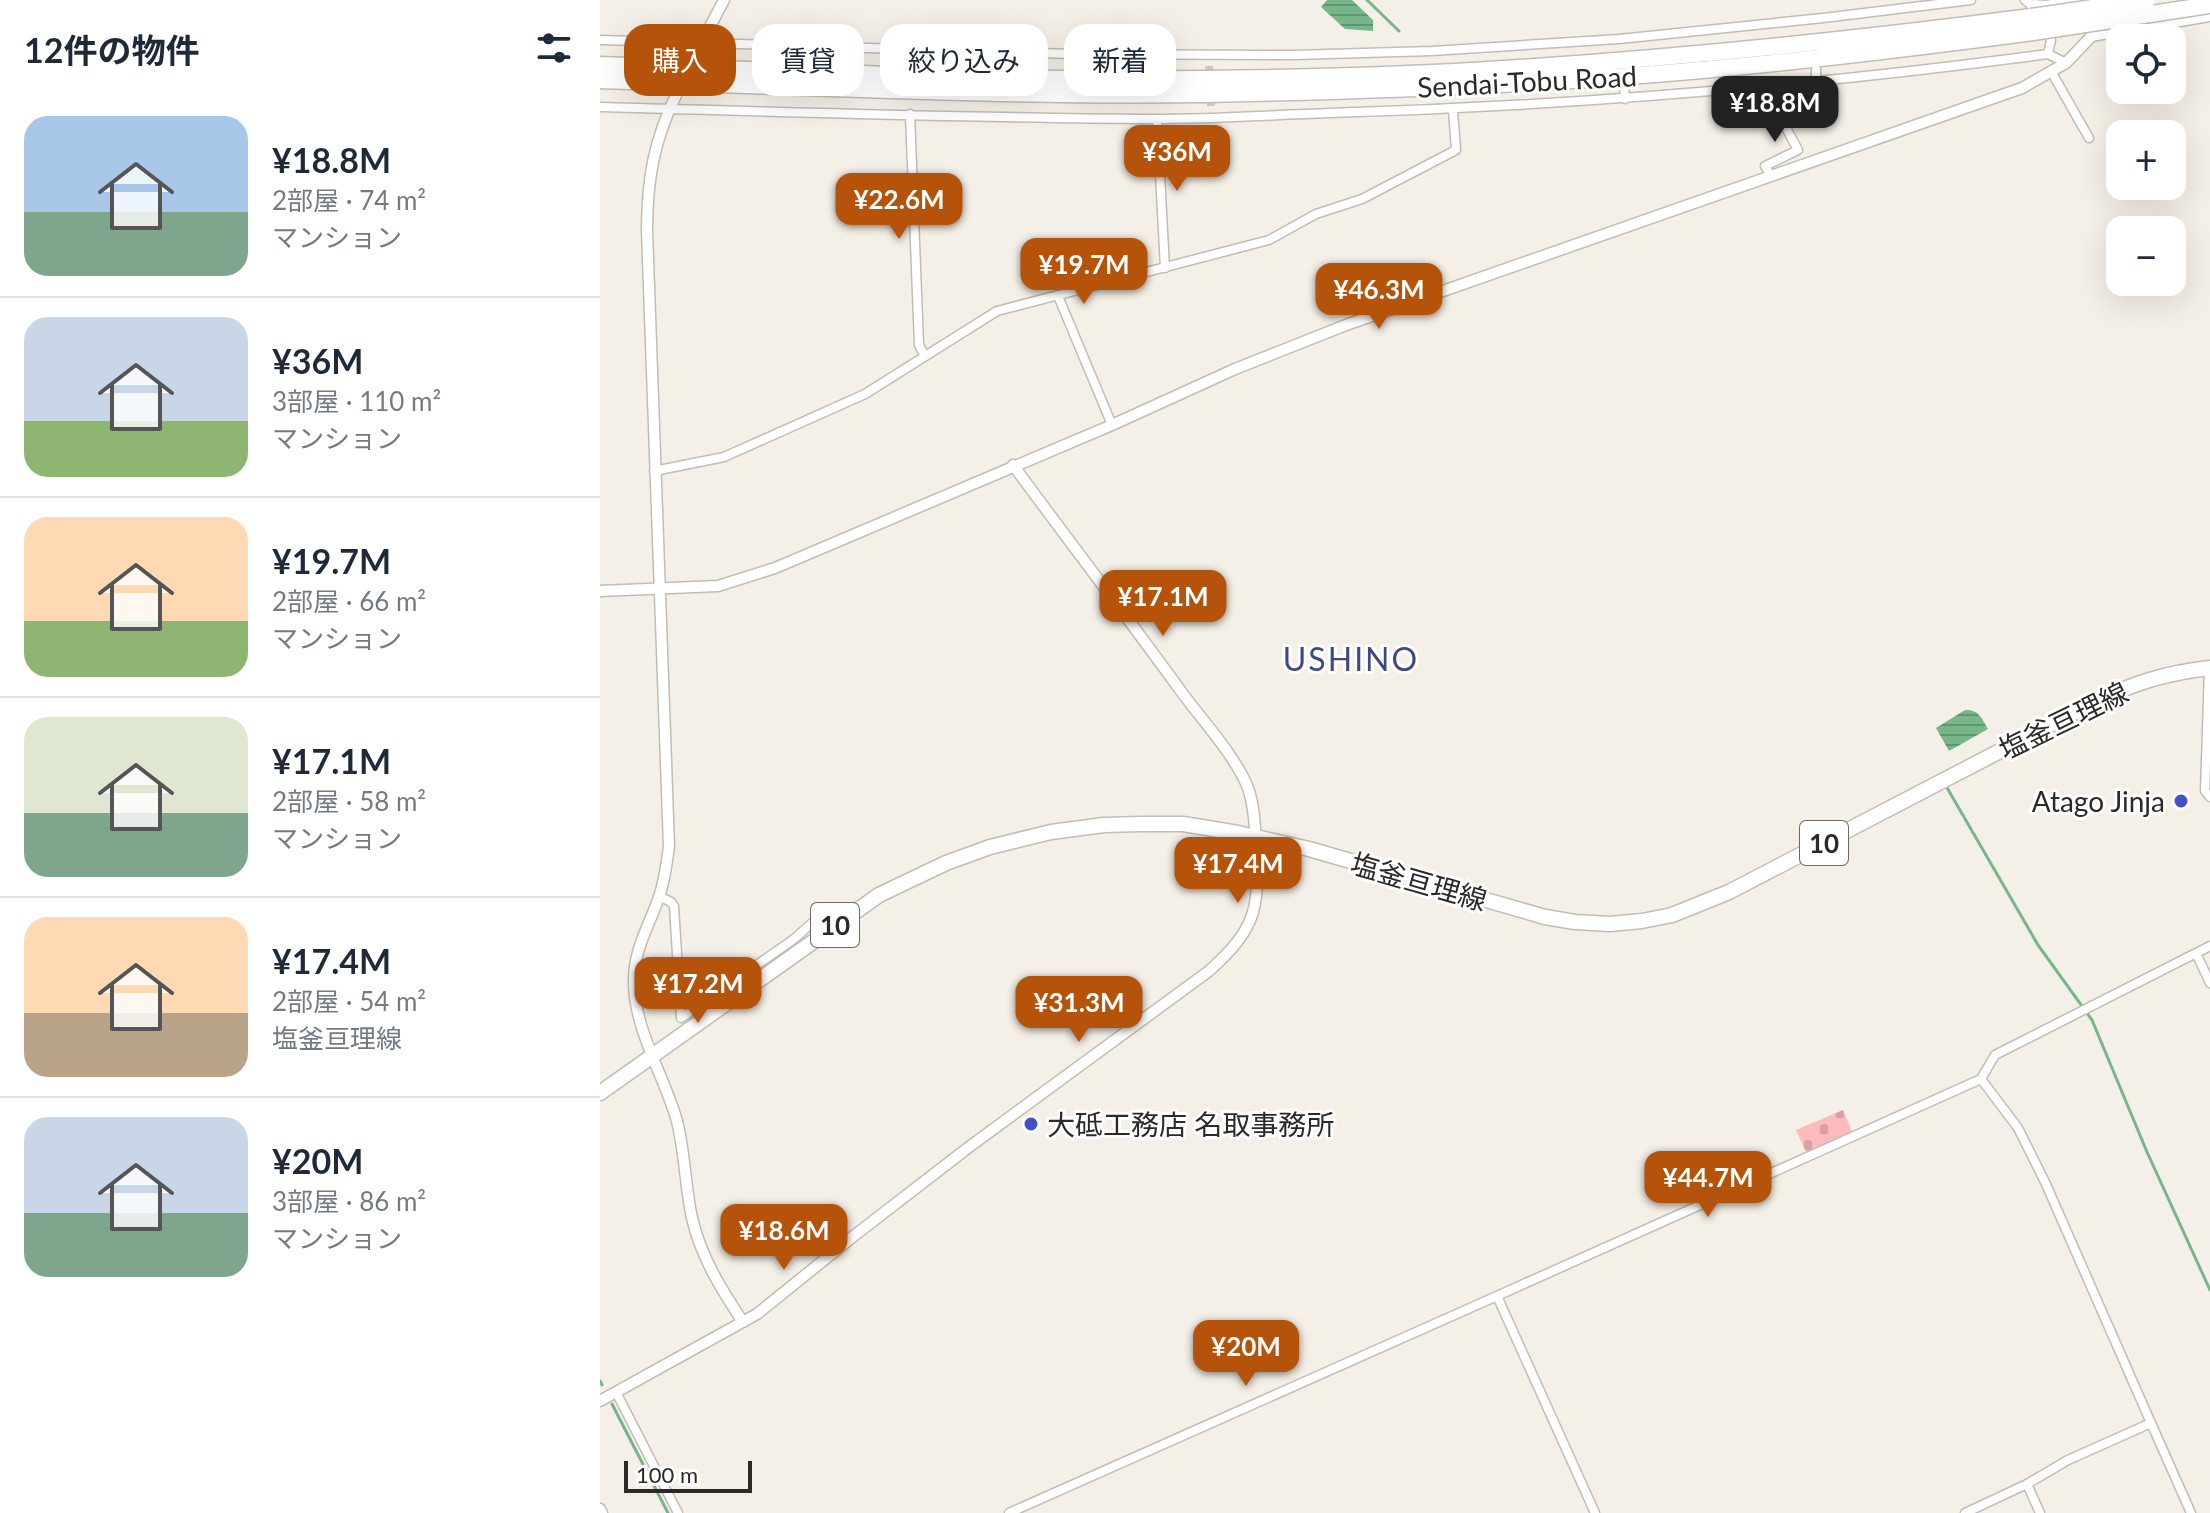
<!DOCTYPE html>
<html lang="ja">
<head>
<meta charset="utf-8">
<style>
	body { margin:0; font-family:Lato,"Noto Sans JP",sans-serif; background:#f6f6f7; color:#1f2937; height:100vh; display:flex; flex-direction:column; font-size:30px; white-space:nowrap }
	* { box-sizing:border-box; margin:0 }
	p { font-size:26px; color:#747a83 }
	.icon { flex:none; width:44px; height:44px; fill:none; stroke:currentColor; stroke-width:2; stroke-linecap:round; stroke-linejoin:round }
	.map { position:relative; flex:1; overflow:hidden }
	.side { display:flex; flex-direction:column; background:#fff; width:600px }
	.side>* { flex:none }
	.banner { position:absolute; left:24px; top:24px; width:760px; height:72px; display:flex; gap:16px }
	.controls { position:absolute; left:1506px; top:24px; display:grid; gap:16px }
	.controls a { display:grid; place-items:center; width:80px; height:80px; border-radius:16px; background:#fff; box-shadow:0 8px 32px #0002; font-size:40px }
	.scale { position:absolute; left:24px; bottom:20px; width:128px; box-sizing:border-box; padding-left:8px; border:4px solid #2c2a27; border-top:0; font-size:22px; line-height:28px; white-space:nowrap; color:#2c2a27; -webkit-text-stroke:6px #fff; paint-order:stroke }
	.price { position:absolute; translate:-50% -68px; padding:0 18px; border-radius:16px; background:#b45309; color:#fff; font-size:26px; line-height:52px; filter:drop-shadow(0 2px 4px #0008) }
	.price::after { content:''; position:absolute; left:50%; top:48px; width:24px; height:18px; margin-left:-12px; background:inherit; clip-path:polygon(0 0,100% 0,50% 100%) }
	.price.selected { background:#222; color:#fff }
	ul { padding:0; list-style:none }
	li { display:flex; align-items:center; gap:24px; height:200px; padding:0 24px }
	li+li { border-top:2px solid #e0e1e3 }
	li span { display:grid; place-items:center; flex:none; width:224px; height:160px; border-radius:24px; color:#555 }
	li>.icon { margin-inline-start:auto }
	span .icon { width:96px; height:96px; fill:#fffc; stroke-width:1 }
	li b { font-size:34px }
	h2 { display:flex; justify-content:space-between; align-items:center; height:96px; padding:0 24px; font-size:34px }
	.chip { padding:0 28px; border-radius:24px; background:#fff; box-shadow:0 8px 32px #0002; font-size:28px; line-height:72px }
	.chip.selected { background:#b45309; color:#fff }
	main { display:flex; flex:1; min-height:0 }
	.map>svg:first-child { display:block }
	.cemetery { fill:url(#cemetery-stones) }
	.water { fill:url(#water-rules) }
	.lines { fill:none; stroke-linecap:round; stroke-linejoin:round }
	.stream { stroke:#76b688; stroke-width:3 }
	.minor-tunnel { stroke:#cdc8c1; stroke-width:8; stroke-dasharray:8 4; stroke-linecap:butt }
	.minor-casing { stroke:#c1bdb4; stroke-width:11 }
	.tertiary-casing { stroke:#c1bdb4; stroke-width:13 }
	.primary-casing { stroke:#c1bdb4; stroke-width:17 }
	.motorway-casing { stroke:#c1bdb4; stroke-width:19 }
	.minor { stroke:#fff; stroke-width:8 }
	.tertiary { stroke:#fff; stroke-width:10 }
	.primary { stroke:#fff; stroke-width:14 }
	.motorway { stroke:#fff; stroke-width:16 }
	.motorway-bridge-casing { stroke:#c1bdb4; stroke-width:19; stroke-linecap:butt }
	.motorway-bridge { stroke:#fff; stroke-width:16 }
	.poi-dot { fill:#4451c5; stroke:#fff; stroke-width:3 }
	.labels { text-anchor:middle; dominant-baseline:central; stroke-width:6; stroke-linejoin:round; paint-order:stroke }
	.shield { fill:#fff; stroke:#6b6a68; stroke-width:2 }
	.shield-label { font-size:26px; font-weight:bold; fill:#2c2a27 }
	.street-label { font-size:28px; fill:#2c2a27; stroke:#fff }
	.poi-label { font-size:28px; fill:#2c2a27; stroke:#fff; text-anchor:end }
	.quarter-label { font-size:32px; letter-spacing:2px; fill:#3d4884; stroke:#fff }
</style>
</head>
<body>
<main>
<section class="side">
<h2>12件の物件<svg class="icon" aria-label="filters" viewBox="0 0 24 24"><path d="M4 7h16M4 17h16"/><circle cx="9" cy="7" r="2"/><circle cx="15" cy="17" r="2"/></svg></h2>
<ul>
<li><span style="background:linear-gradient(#a9c7e8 60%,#7fa58c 0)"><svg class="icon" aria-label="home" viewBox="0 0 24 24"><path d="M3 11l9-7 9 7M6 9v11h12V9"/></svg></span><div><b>¥18.8M</b><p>2部屋 · 74 m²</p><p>マンション</p></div></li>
<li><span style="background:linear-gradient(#c9d6e8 65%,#8fb573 0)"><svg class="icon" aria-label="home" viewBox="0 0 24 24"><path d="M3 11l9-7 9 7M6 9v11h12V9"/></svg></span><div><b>¥36M</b><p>3部屋 · 110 m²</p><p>マンション</p></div></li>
<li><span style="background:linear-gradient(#ffd9b3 65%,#8fb573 0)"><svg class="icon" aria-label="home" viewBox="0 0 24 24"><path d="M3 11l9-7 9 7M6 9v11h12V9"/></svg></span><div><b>¥19.7M</b><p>2部屋 · 66 m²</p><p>マンション</p></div></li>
<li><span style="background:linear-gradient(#dfe7d0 60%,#7fa58c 0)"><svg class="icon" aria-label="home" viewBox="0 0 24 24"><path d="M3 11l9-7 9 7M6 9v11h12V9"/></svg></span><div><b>¥17.1M</b><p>2部屋 · 58 m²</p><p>マンション</p></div></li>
<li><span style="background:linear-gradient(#ffd9b3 60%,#b9a48a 0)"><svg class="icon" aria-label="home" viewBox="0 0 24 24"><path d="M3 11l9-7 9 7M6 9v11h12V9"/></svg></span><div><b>¥17.4M</b><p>2部屋 · 54 m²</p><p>塩釜亘理線</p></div></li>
<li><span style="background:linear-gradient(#c9d6e8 60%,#7fa58c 0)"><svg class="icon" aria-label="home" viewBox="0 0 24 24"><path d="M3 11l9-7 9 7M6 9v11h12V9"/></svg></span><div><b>¥20M</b><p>3部屋 · 86 m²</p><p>マンション</p></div></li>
</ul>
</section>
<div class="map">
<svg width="1610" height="1513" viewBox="0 0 1610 1513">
	<defs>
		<pattern id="cemetery-stones" width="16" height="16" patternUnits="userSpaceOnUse" patternTransform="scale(2)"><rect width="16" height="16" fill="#febabd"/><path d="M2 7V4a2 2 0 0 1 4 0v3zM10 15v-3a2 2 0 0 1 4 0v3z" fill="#daa0a2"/></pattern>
		<pattern id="water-rules" width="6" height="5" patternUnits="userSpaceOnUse" patternTransform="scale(2)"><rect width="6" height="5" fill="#76b688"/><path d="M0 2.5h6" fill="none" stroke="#61946f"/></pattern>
	</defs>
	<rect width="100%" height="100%" fill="#f5f0e7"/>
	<path class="cemetery" d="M1243,1110l9,22 -46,20 -10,-22z"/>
	<path class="water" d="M727,0h25l21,20v11l-28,-2 -24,-22z
		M1365,710c14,-1 17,9 23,19l-39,22 -13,-23z"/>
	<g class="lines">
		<path class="stream" d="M767,0l32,31
			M1346,786l92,159 54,75 55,132 63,138
			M0,1381l2,4
			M12,1404l56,109"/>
		<path class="minor-tunnel" d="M609,66l2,40"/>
		<g class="minor-casing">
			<path id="minor" d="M1425,0l12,10 3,7
				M1430,4l16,1 30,-5
				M1446,29l5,11 -3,14
				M1491,37l119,-20
				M0,40l472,14 222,1 138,-4 187,-12 204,-21 148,-18
				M382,51l1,13
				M1216,69v13
				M1452,73l37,65
				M1024,86l1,13
				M1164,87l34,63 -33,16 6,10
				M0,107c185,5 369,11 554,12 58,0 117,-4 175,-6 241,-7 480,-27 719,-59l18,9
				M310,114l9,231 6,11
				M557,119l8,149
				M458,296l54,129
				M54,471l70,-14 141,-63 132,-83 272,-71 47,-26 46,-15 94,-49 -3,-40
				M1609,668l-4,123 5,6
				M59,896l12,6 3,4 7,112 113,-79 19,-17
				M1596,953l14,30
				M16,1392l62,121
				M1551,1423l40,90
				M1427,1484l13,29
				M409,1513l488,-217
				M995,1513l-98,-217 484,-217 14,-24 215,-109
				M1365,1513l62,-29 41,-24 83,-37 -106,-241 -27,-54 -37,-49"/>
		</g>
		<g class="tertiary-casing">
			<path id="tertiary" d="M93,59l31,-59
				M77,93c-23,47 -30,86 -30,138l22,615c-2,16 -4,32 -9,48 -10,31 -26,53 -26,87 0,49 30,94 43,140 8,32 8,65 15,97 9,39 29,71 51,104
				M0,591l118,-5 57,-18 337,-143 123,-56 111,-44 676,-237 44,-25 39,-41
				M0,1401l157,-87 98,-79 114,-88 240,-176c50,-45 50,-64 47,-129 -1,-17 -2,-37 -8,-54 -12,-31 -45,-67 -65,-94 -56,-77 -114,-153 -170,-229
				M0,1509l2,4"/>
		</g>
		<g class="primary-casing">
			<path id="primary" d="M0,1093l279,-198 67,-32 44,-16 61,-15 53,-7 37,-1h42l55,9 71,16 236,68 30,5 35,2 32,-3 30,-6 57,-23 369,-192c40,-18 68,-27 112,-32"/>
		</g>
		<g class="motorway-casing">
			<path id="motorway" d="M0,65c202,6 403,17 605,14 89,-1 178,-3 267,-8 187,-11 373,-30 559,-54
				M0,80c202,6 404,17 606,14 154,-3 308,-8 461,-21 123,-10 245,-25 366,-41"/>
		</g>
		<use href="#minor" class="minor"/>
		<use href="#tertiary" class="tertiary"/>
		<use href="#primary" class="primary"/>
		<use href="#motorway" class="motorway"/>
		<g class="motorway-bridge-casing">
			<path id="motorway-bridge" d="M1431,17l116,-17
				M1433,32l177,-27"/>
		</g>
		<use href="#motorway-bridge" class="motorway-bridge"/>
	</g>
	<g class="poi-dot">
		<circle cx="1581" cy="801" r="8"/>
		<circle cx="431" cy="1124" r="8"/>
	</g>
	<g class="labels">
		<g class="shield">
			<rect x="1200" y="821" width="48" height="44" rx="6"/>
			<rect x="211" y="903" width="48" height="44" rx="6"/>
		</g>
		<g class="shield-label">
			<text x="1224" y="843">10</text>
			<text x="235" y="925">10</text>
		</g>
		<g class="street-label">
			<text transform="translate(927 81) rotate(-3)">Sendai-Tobu Road</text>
			<text transform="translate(1463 720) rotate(-26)">塩釜亘理線</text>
			<text transform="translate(819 881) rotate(16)">塩釜亘理線</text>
		</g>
		<g class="poi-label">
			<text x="1565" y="801">Atago Jinja</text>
			<text x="447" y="1124" text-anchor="start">大砥工務店 名取事務所</text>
		</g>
		<g class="quarter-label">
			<text x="751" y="658">USHINO</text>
		</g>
	</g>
</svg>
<div class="controls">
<a><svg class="icon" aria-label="locate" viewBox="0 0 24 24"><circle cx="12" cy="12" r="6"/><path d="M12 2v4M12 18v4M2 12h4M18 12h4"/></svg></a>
<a>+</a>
<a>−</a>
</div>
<div class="scale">100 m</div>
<b class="price selected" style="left:1175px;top:144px">¥18.8M</b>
<b class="price" style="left:577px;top:193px">¥36M</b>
<b class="price" style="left:299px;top:241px">¥22.6M</b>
<b class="price" style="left:484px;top:306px">¥19.7M</b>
<b class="price" style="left:779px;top:331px">¥46.3M</b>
<b class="price" style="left:563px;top:638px">¥17.1M</b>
<b class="price" style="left:638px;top:905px">¥17.4M</b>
<b class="price" style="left:98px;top:1025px">¥17.2M</b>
<b class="price" style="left:479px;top:1044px">¥31.3M</b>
<b class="price" style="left:1108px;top:1219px">¥44.7M</b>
<b class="price" style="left:184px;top:1272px">¥18.6M</b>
<b class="price" style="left:646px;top:1388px">¥20M</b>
<div class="banner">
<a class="chip selected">購入</a>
<a class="chip">賃貸</a>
<a class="chip">絞り込み</a>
<a class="chip">新着</a>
</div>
</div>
</main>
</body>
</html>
